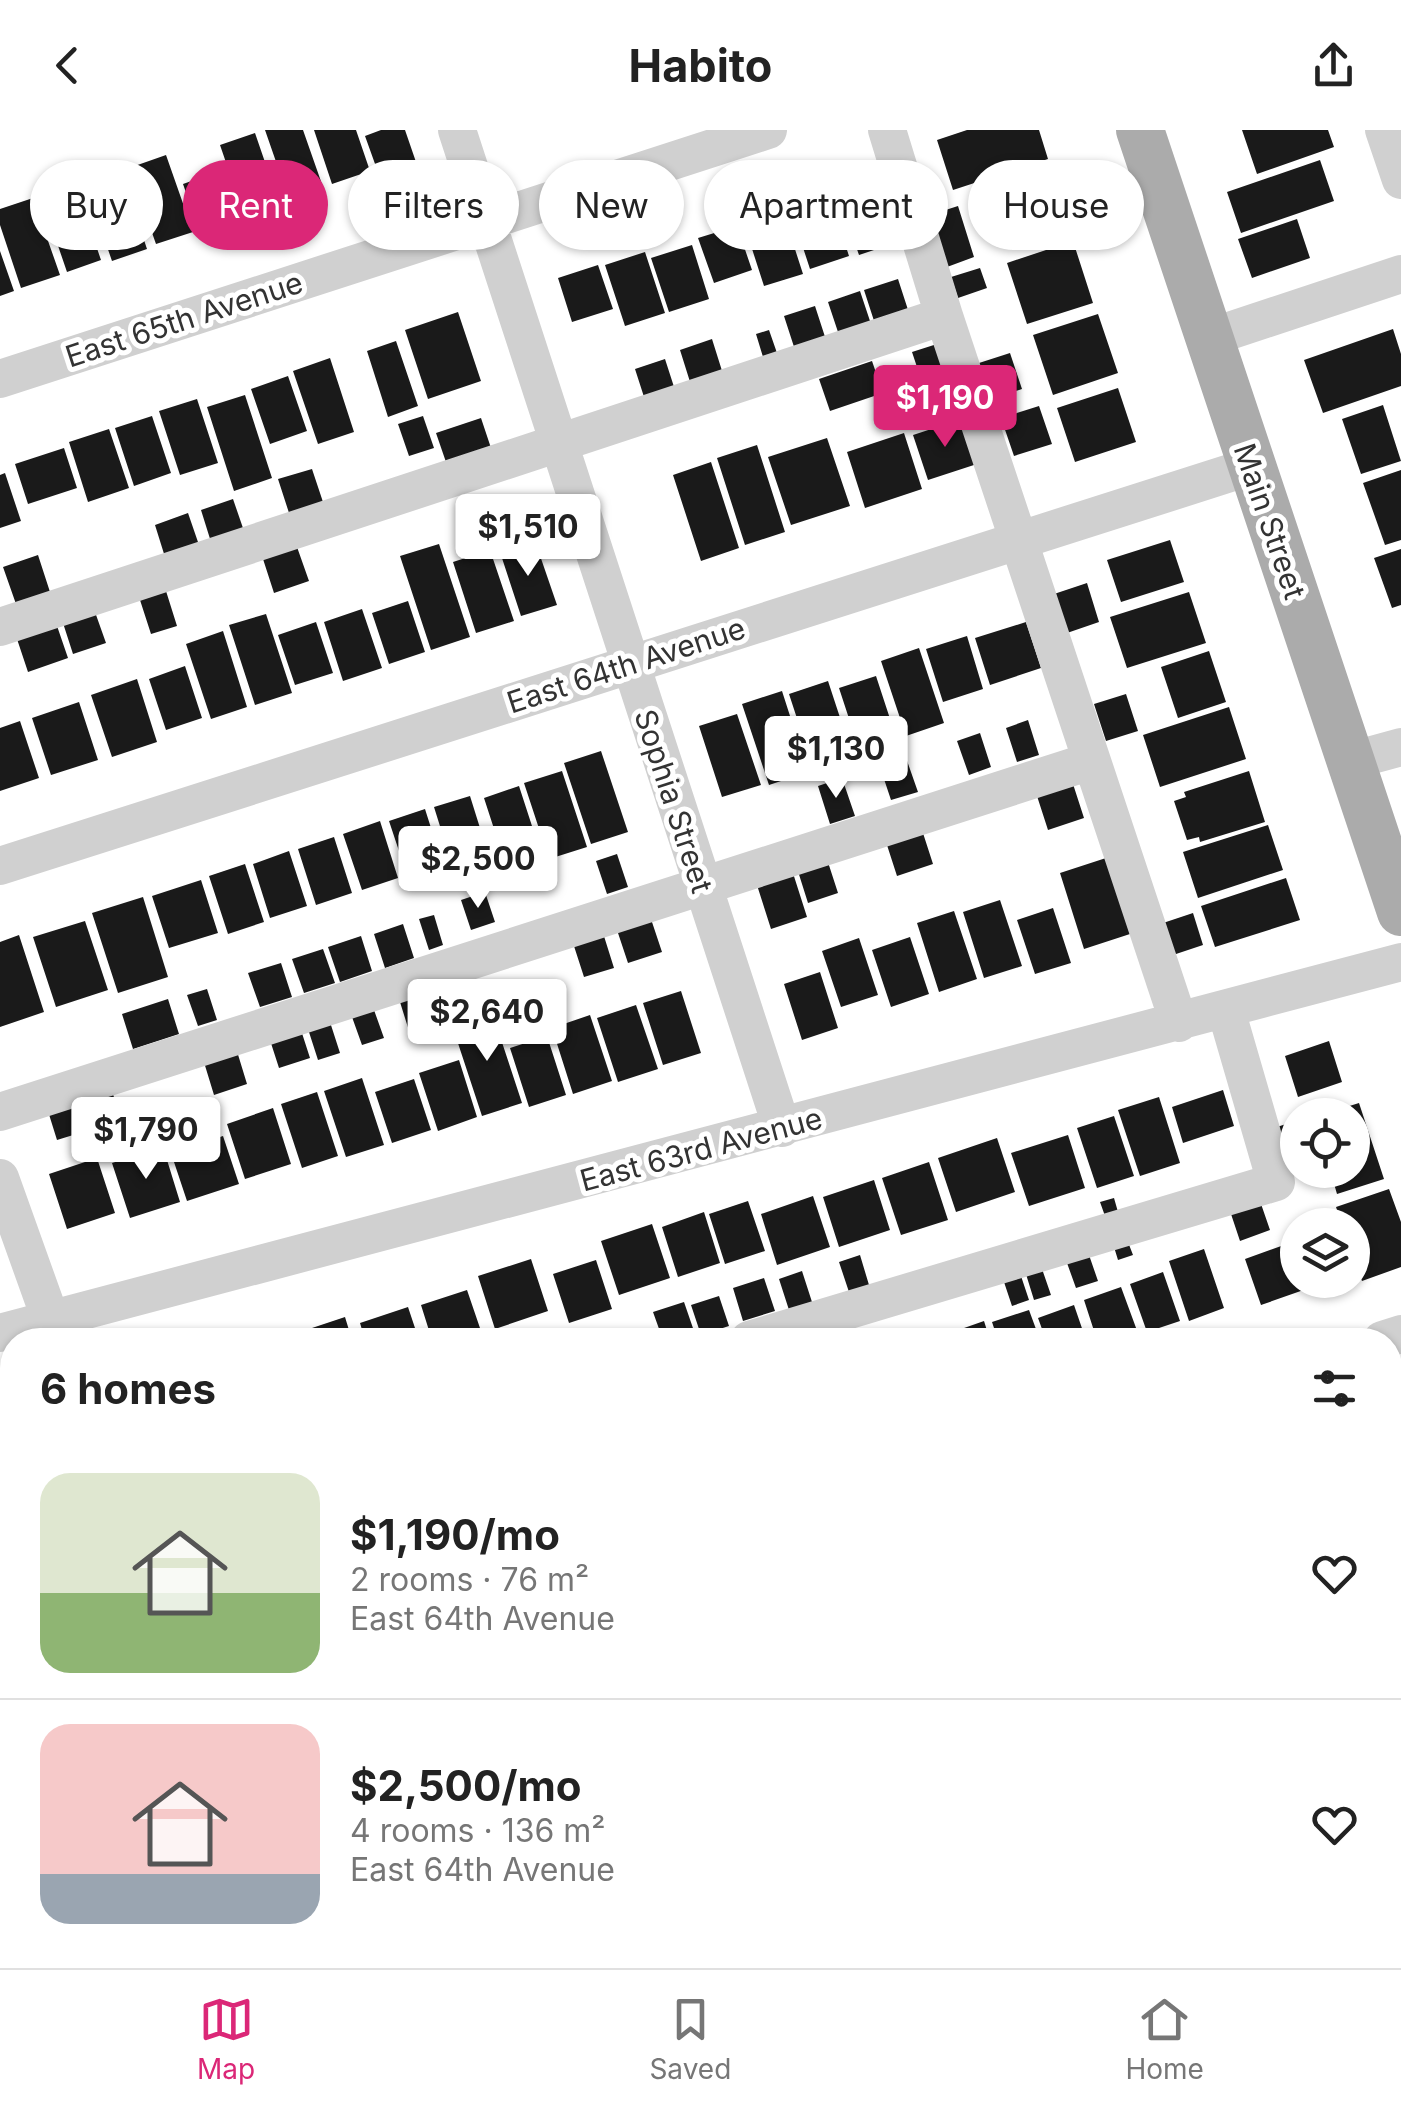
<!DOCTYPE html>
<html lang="en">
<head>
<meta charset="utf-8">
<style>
	body { margin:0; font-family:Inter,sans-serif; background:#f6f6f6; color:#222; height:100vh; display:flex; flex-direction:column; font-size:38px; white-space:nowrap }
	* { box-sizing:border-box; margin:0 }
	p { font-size:32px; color:#767676 }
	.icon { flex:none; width:55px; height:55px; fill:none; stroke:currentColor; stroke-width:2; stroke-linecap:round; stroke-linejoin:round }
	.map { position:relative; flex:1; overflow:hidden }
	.sheet { position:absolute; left:0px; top:1198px; width:1402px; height:642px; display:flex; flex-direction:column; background:#fff; border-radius:40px 40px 0 0; box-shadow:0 2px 8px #0004 }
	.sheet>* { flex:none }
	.top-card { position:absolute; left:30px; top:30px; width:1342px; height:90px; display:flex; gap:20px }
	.controls { position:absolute; left:1280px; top:968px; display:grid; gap:20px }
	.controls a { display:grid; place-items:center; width:90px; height:90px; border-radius:50%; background:#fff; box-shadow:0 2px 8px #0004; font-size:50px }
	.price { position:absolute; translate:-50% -85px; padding:0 22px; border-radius:10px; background:#fff; color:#222; font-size:32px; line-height:65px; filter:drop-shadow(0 2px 5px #0008) }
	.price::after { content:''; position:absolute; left:50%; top:60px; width:30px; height:22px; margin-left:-15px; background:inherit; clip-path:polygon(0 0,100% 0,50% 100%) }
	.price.on { background:#db2777; color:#fff }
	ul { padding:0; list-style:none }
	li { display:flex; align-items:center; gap:30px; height:250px; padding:0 40px }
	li+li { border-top:2px solid #e0e0e0 }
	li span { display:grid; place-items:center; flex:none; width:280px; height:200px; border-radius:30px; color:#555 }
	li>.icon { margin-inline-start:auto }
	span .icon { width:120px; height:120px; fill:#fffc; stroke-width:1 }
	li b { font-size:42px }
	h2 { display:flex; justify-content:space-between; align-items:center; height:120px; padding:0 40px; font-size:42px }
	.chip { padding:0 35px; border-radius:45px; background:#fff; box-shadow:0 2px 8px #0004; font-size:35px; line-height:90px }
	.chip.on { background:#db2777; color:#fff }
	header { display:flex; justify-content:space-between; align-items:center; height:130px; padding:0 40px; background:#fff; font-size:45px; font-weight:700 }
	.dock { display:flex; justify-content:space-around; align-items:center; height:140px; border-top:2px solid #e0e0e0; background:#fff; font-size:28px; color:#767676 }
	.dock a { display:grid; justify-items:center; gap:5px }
	.dock .on { color:#db2777 }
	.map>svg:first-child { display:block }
	.building { fill:#1a1a1a }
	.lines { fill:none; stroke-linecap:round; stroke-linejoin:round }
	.minor { stroke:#d0d0d0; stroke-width:38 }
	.major { stroke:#ababab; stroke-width:48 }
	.labels { text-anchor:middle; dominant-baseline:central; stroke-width:10; stroke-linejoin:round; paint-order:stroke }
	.street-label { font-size:30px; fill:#333; stroke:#fff }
</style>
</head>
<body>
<header><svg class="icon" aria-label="back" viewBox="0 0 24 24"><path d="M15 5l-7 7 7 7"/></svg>Habito<svg class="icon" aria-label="share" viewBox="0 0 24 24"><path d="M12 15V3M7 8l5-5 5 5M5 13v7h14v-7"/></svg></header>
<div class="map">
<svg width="1401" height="1838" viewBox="0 0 1401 1838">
	<rect width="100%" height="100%" fill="#fff"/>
	<path class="building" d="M265,0h38l21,60 -34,12z
		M314,0h42l14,41 -38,13z
		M381,0h24l11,32 -37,13 -14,-39z
		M967,0h72l9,29 -95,31 -16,-50z
		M1242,0h86l6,17 -77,27z
		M255,3l24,70 -35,12 -24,-70z
		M166,25l27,77 -37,12 -27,-76z
		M1320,30l14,41 -93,32 -14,-41z
		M1049,39l20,62 -57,19 -21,-63z
		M121,41l26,78 -35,12 -27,-78z
		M220,41l15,43 -37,13 -15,-43z
		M885,49l19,61 -45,15 -21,-60z
		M75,54l26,76 -34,12 -26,-76z
		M33,68l27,77 -39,13 -21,-63v-16z
		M831,71l18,55 -39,13 -18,-55z
		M958,76l16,51 -27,10 -17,-52z
		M783,82l20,62 -39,12 -20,-62z
		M1297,89l13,39 -58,20 -14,-39z
		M737,96l15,44 -38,13 -16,-45z
		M1073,111l20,62 -66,21 -20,-61z
		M692,115l17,54 -40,13 -18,-54z
		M0,121l14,40 -14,5z
		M645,122l20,61 -40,13 -20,-61z
		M598,135l15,44 -41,13 -14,-44z
		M980,138l7,20 -29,10 -7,-21z
		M898,149l12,37 -34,11 -12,-37z
		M860,161l12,36 -32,11 -12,-36z
		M815,176l12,37 -31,10 -12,-37z
		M458,182l23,69 -53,18 -23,-69z
		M1098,184l20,59 -65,22 -20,-60z
		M1393,199l8,25v32l-78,27 -19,-53z
		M769,200l8,23 -14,4 -7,-23z
		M712,209l11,35 -32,11 -11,-35z
		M396,211l22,65 -30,11 -21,-66z
		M937,214l9,27 -25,8 -9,-27z
		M1010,223l12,36 -31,10 -12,-36z
		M330,228l24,74 -36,12 -25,-73z
		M665,229l10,31 -30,10 -10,-31z
		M872,231l11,32 -53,18 -11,-32z
		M288,246l19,55 -37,13 -19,-55z
		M1118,258l18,54 -61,20 -18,-54z
		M245,265l27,83 -38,13 -27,-84z
		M197,269l21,64 -38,12 -21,-64z
		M1383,275l18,56 -40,13 -19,-55z
		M1039,276l13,38 -38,12 -13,-38z
		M152,286l19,57 -37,13 -19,-58z
		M423,286l11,32 -25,8 -11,-32z
		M481,288l11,33 -45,14 -11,-32z
		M962,289l15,45 -49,16 -15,-45z
		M109,299l20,59 -41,14 -19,-60z
		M904,303l18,56 -57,19 -18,-56z
		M827,308l23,68 -59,19 -23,-68z
		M757,315l28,87 -40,13 -28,-87z
		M64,318l13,40 -49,16 -13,-40z
		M711,332l28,86 -38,13 -28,-86z
		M312,339l12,36 -34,11 -12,-37z
		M1401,340v70l-16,5 -22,-62z
		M5,343l16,48 -21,7v-53z
		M233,369l11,32 -33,11 -10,-32z
		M188,383l11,32 -34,12 -10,-32z
		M1170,410l14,42 -63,20 -14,-42z
		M535,411l22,64 -36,11 -21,-64z
		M439,414l31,93 -39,13 -31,-94z
		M297,417l12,34 -35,12 -11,-34z
		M1401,419v56l-9,3 -18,-50z
		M490,420l24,71 -38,12 -23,-71z
		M38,425l12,37 -34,12 -13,-37z
		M1087,453l12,39 -32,11 -13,-39z
		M166,461l11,35 -26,8 -11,-34z
		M1189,462l17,51 -79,25 -17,-51z
		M408,471l17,51 -36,12 -17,-51z
		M362,479l20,59 -39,13 -19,-59z
		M95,482l11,31 -33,11 -10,-31z
		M266,484l26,79 -37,12 -26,-80z
		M316,492l17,51 -38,12 -17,-50z
		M1026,492l15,46 -51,17 -15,-47z
		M56,493l12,35 -40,14 -12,-36z
		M223,501l24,76 -36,12 -25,-75z
		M967,506l16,53 -40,13 -17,-53z
		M919,518l25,75 -38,13 -25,-75z
		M1209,521l17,51 -48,16 -17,-51z
		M185,536l17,52 -36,12 -17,-51z
		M876,546l19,58 -37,12 -19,-58z
		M137,549l20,63 -45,15 -21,-62z
		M828,551l21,64 -39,13 -21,-64z
		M782,561l26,81 -39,13 -27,-81z
		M1126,564l12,37 -32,10 -12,-37z
		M79,572l19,58 -47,15 -19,-57z
		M1229,577l17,52 -86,28 -17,-52z
		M737,584l24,71 -39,12 -23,-71z
		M1028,590l11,35 -22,7 -11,-34z
		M20,591l19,57 -39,13v-63z
		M980,603l11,34 -22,8 -12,-34z
		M601,621l27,81 -37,12 -27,-81z
		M905,625l13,37 -27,8 -12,-36z
		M562,641l25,76 -38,12 -25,-76z
		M1249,641l16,51 -65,20 -1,-5 -12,3 -13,-39 12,-4 -2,-5z
		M842,648l13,38 -25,8 -12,-38z
		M1073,654l11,34 -36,12 -11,-34z
		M519,656l25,77 -35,12 -25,-77z
		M470,666l15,48 -36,11 -15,-48z
		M425,679l19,60 -35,12 -20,-60z
		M380,691l18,57 -36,12 -19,-56z
		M1268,695l15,45 -85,28 -15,-46z
		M922,700l11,34 -36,12 -11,-34z
		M334,707l18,56 -36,12 -18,-56z
		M289,721l18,55 -37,12 -17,-54z
		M617,724l11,33 -21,7 -11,-33z
		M826,726l12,37 -30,10 -12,-38z
		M1106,728l24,76 -46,15 -24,-76z
		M245,734l19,58 -36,12 -19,-58z
		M792,740l15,47 -36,12 -15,-47z
		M1286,748l14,42 -85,27 -14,-41z
		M201,750l17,53 -49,15 -17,-52z
		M485,762l10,30 -24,8 -10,-30z
		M143,767l25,80 -50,16 -26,-80z
		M1000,770l22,66 -38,12 -21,-66z
		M1053,778l18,55 -36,11 -18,-54z
		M954,781l23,68 -38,13 -22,-69z
		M649,783l13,39 -34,11 -13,-39z
		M1193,783l10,32 -36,12 -10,-32z
		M434,785l9,30 -14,5 -10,-31z
		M85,791l23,69 -52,17 -23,-70z
		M403,794l11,34 -29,10 -11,-34z
		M603,803l11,35 -30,9 -11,-34z
		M19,805l25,77 -44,15v-85z
		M361,806l11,35 -32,11 -12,-35z
		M910,807l19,57 -38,13 -19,-57z
		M859,808l19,57 -37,12 -19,-56z
		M323,819l12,34 -31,10 -12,-34z
		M281,833l11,34 -32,10 -12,-34z
		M820,842l18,56 -36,12 -18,-56z
		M207,859l10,31 -19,6 -11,-31z
		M681,861l20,62 -38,12 -20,-62z
		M422,866l10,30 -22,8 -10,-32z
		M168,869l11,35 -46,15 -11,-35z
		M636,875l22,64 -40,13 -21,-64z
		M374,880l10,28 -22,7 -10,-28z
		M492,882l30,91 -40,13 -30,-91z
		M590,885l22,66 -39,13 -21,-66z
		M330,892l10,31 -22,7 -10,-31z
		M300,897l10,31 -31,10 -10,-31z
		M547,906l19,59 -37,12 -19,-59z
		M1329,911l13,41 -44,15 -13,-41z
		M236,918l11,36 -33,11 -11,-36z
		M459,930l18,57 -39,14 -19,-58z
		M362,948l22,67 -38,12 -22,-66z
		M414,949l17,51 -39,13 -17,-51z
		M1223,960l11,36 -51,17 -11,-36z
		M112,961l10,32 -21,6 -10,-31z
		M317,962l21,64 -36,12 -21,-64z
		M85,966l11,32 -39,12 -10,-32z
		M1159,967l21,66 -40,13 -22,-66z
		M1359,973l25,76 -47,15 -7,-24h22v-55l-28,-1z
		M273,978l18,56 -46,15 -18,-55z
		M1114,986l20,60 -37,12 -20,-60z
		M1298,990v34l-17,6 -10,-31z
		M1068,1005l17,53 -56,18 -18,-53z
		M223,1006l16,48 -52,17 -16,-48z
		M997,1008l18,54 -59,20 -18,-54z
		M163,1017l17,55 -50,16 -18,-55z
		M97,1028l18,55 -48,16 -18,-55z
		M929,1032l19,58 -47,15 -19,-57z
		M874,1050l16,50 -51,17 -16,-50z
		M1389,1059l12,33v45l-39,14 -10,-26v-30h-10l-6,-18z
		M813,1066l17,51 -53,18 -16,-51z
		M1114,1068l4,14 -13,4 -5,-14z
		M748,1071l17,50 -40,13 -16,-50z
		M1260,1071l10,29 -30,11 -10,-30z
		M704,1082l16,51 -42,14 -16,-50z
		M652,1094l18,54 -51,17 -18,-54z
		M1298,1110v40h15l2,6 -54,19 -16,-46z
		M1128,1112l5,13 -15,5 -4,-13z
		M1204,1119l20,59 -35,13 -20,-60z
		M860,1125l9,30 -20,7 -10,-30z
		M1089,1125l9,26 -22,7 -9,-25z
		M531,1129l17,52 -53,18 -17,-53z
		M596,1130l16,49 -43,14 -16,-49z
		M1041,1136l10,29 -17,5 -9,-29z
		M802,1141l10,31 -23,8 -10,-31z
		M1163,1142l17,49 -33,11 -17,-48z
		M1020,1143l9,27 -17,6 -9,-27z
		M764,1148l11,33 -32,10 -10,-33z
		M1121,1157l18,49 -13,4h-29l-13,-40z
		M467,1160l14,41 -29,9h-20l-11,-35z
		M719,1166l10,30 -28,9 -10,-30z
		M684,1172l11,32 -17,6h-15l-10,-28z
		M1074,1175l12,35h-40l-8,-22z
		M408,1177l11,33h-54l-5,-17z
		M1029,1180l11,30h-42l-6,-18z
		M345,1187l7,23h-43l-3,-10z
		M984,1191l6,19h-41l-2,-6z
		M299,1202l3,8h-24v-1z
		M1401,1256v40l-1,1 -10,-37z
		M12,1273v90l-5,2 -7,-19v-68z
		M1395,1295l6,31 -11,4v-33z
		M12,1369v41l-12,-33v-3z
		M0,1447l9,23 -9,3z
		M12,1510v60l-12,4v-59z
		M1401,1634v38h-1l-10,-34z
		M1390,1662l11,30v35l-11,4z
		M12,1764v64h143l3,8 -158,2v-70z
		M326,1828h122l1,3 -21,7h-99z
		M807,1828h12l4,10h-45z
		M858,1828h46l3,10h-65l-1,-5z
		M910,1828h42l2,5 -13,5h-27z
		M1009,1828h44l2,5 -13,5h-30z
		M1105,1828h35l3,10h-34z
		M1169,1828h33l-30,10z
		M1328,1828l3,10h-19l-3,-9z
		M1355,1828h34l2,4 -17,6h-16z"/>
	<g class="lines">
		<path class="minor" d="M457,0l325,998
			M887,0l57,186 235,707
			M1384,0l17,50
			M1208,208l193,-64
			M0,249l768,-249
			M0,497l944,-311
			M1350,631l51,-14
			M0,736l1252,-400
			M0,982l1091,-351
			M0,1048l58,162
			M0,1203l1401,-371
			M749,1210l527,-158 -50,-172
			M1382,1210l19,-6
			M1390,1412l3,-1
			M0,1422l12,-2
			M1390,1484l11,29
			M1390,1583l11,-4
			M0,1671l12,-4
			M1390,1788l11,-4
			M271,1828l4,10
			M475,1828l3,10
			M619,1838l32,-10
			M1242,1838l31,-10"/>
		<path class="major" d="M1140,0l261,782"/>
	</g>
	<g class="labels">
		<g class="street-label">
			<text transform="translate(184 189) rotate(-18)">East 65th Avenue</text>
			<text transform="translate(1270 391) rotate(71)">Main Street</text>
			<text transform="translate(626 535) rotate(-18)">East 64th Avenue</text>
			<text transform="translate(674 671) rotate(72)">Sophia Street</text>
			<text transform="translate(701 1019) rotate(-15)">East 63rd Avenue</text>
		</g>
	</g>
</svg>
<div class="controls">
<a><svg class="icon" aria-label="locate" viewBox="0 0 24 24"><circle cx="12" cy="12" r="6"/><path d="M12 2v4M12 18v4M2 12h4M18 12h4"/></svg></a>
<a><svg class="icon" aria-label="layers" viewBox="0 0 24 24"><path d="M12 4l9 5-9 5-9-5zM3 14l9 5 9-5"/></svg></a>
</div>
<b class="price on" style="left:945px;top:320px">$1,190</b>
<b class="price" style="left:528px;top:449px">$1,510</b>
<b class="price" style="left:836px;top:671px">$1,130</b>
<b class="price" style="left:478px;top:781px">$2,500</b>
<b class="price" style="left:487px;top:934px">$2,640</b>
<b class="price" style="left:146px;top:1052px">$1,790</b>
<div class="top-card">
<a class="chip">Buy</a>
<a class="chip on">Rent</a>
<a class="chip">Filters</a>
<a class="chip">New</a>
<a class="chip">Apartment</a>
<a class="chip">House</a>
</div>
<section class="sheet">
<h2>6 homes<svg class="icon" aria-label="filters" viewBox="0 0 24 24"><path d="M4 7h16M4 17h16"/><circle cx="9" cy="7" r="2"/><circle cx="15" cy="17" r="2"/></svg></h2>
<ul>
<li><span style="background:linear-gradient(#dfe7d0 60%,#8fb573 0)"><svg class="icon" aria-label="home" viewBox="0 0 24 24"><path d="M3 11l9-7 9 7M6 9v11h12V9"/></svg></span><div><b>$1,190/mo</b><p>2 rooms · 76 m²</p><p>East 64th Avenue</p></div><svg class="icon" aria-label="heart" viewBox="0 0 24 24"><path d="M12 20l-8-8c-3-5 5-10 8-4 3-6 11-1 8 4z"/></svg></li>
<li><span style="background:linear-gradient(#f6c9c9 75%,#9aa5b1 0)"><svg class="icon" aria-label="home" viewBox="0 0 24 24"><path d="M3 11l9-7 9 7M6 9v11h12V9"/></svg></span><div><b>$2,500/mo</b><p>4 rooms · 136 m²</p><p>East 64th Avenue</p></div><svg class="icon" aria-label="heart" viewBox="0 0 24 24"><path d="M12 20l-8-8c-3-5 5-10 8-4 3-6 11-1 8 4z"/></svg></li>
</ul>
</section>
</div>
<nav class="dock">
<a class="on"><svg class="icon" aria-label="map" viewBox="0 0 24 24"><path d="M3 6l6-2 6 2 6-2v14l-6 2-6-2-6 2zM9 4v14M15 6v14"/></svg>Map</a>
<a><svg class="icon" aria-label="saved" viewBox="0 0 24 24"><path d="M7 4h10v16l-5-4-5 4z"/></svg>Saved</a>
<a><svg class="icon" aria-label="home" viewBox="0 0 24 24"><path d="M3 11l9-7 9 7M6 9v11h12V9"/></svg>Home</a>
</nav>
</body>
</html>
